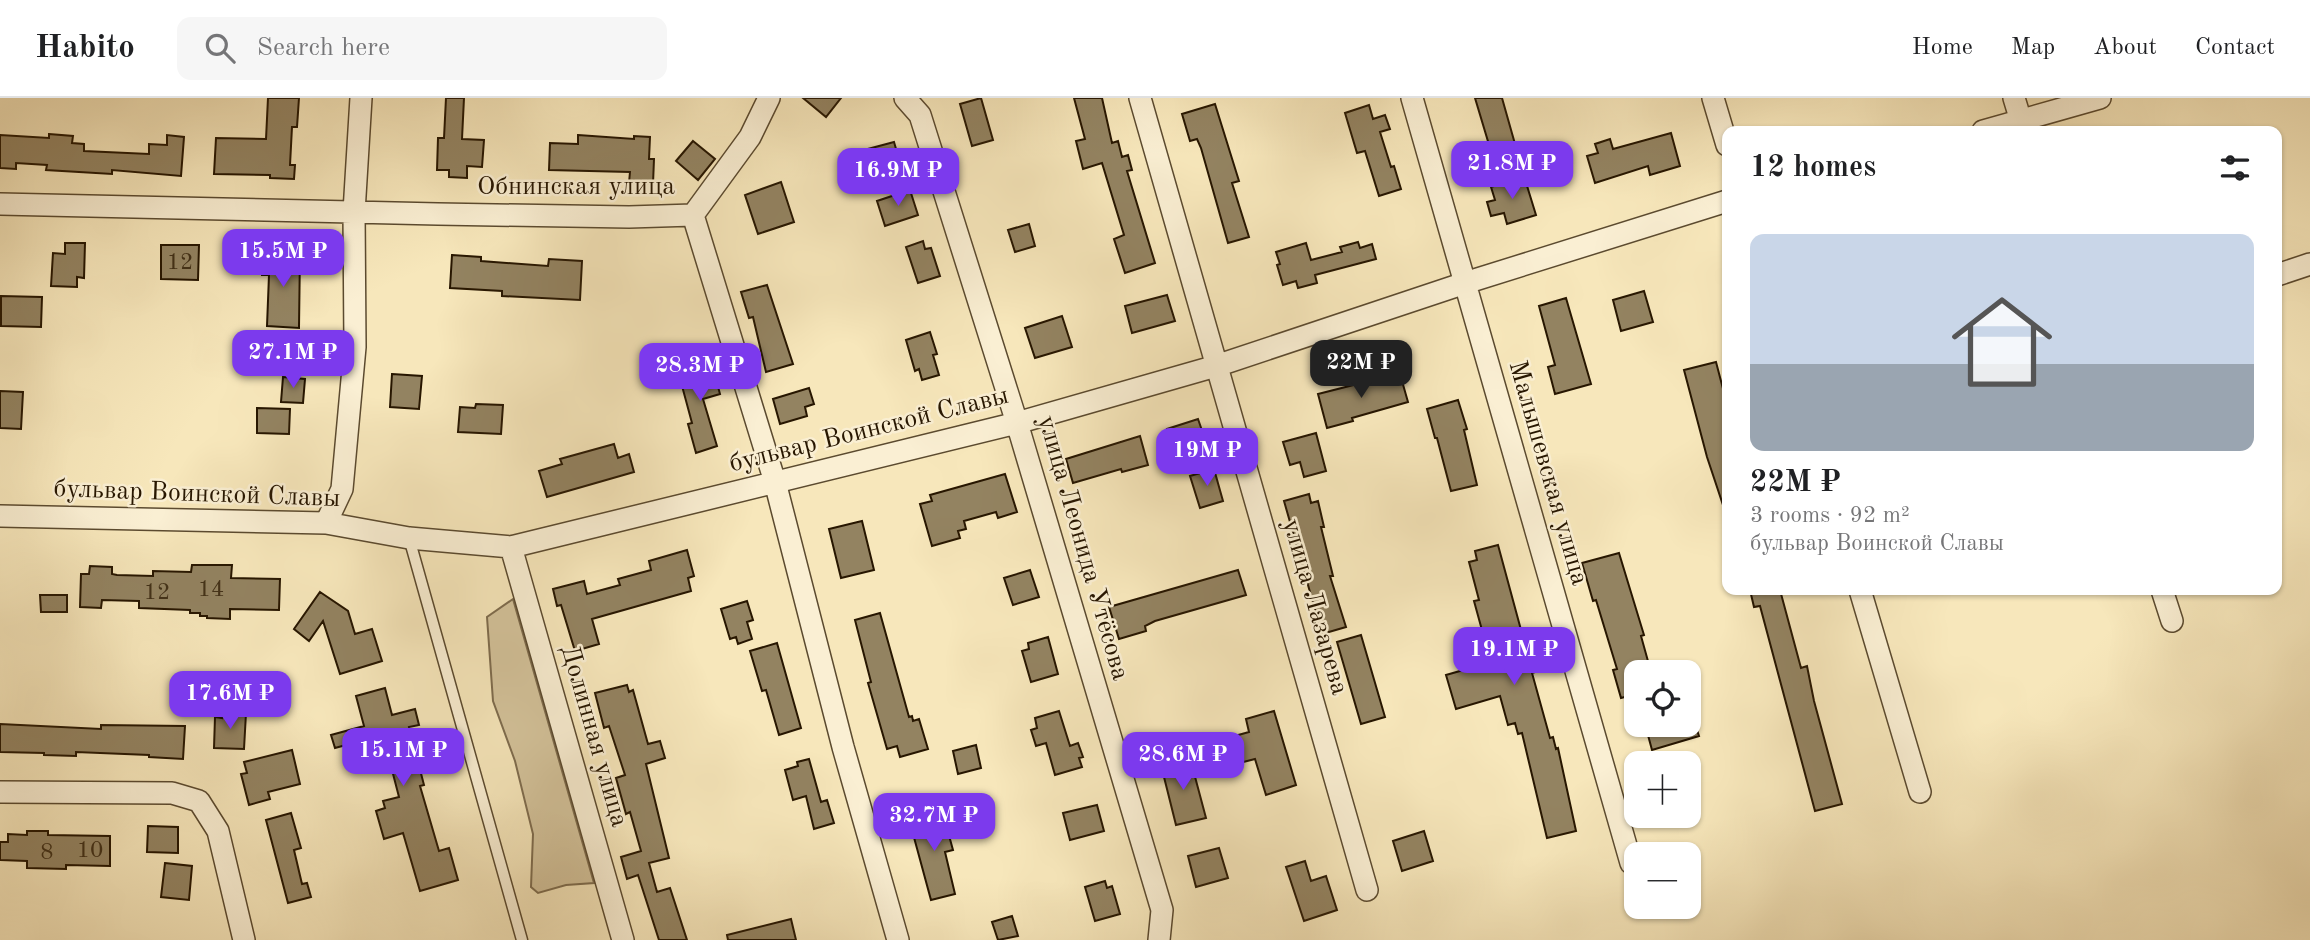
<!DOCTYPE html>
<html lang="en">
<head>
<meta charset="utf-8">
<style>
	body { margin:0; font-family:"Old Standard TT",serif; background:#f6f6f6; color:#202124; height:100vh; display:flex; flex-direction:column; font-size:26px; white-space:nowrap }
	* { box-sizing:border-box; margin:0 }
	p { font-size:23px; color:#757577 }
	.icon { flex:none; width:38px; height:38px; fill:none; stroke:currentColor; stroke-width:2; stroke-linecap:round; stroke-linejoin:round }
	.map { position:relative; flex:1; overflow:hidden }
	.sheet { position:absolute; left:1722px; top:28px; width:560px; height:469px; display:flex; flex-direction:column; background:#fff; border-radius:14px; box-shadow:0 2px 5px #0004 }
	.sheet>* { flex:none }
	.fabs { position:absolute; left:1624px; top:562px; display:grid; gap:14px }
	.fabs a { display:grid; place-items:center; width:77px; height:77px; border-radius:14px; background:#fff; box-shadow:0 2px 5px #0004; font-size:35px }
	.price { position:absolute; translate:-50% -60px; padding:0 16px; border-radius:14px; background:#7c3aed; color:#fff; font-size:23px; line-height:46px; filter:drop-shadow(0 2px 4px #0008) }
	.price::after { content:''; position:absolute; left:50%; top:42px; width:21px; height:16px; margin-left:-10px; background:inherit; clip-path:polygon(0 0,100% 0,50% 100%) }
	.price.current { background:#222; color:#fff }
	ul { padding:0; list-style:none }
	li { display:grid; align-content:center; gap:14px; height:371px; padding:0 28px }
	li+li { border-top:2px solid #e0e0e0 }
	li span { display:grid; place-items:center; height:217px; border-radius:14px; color:#555 }
	li>.icon { margin-inline-start:auto }
	span .icon { width:126px; height:126px; fill:#fffc; stroke-width:1 }
	li b { font-size:30px }
	h2 { display:flex; justify-content:space-between; align-items:center; height:84px; padding:0 28px; font-size:30px }
	header { display:flex; align-items:center; gap:42px; box-sizing:border-box; height:98px; padding:0 35px; background:#fff; border-bottom:2px solid #e0e0e0 }
	header strong { font-size:33px }
	nav { display:flex; gap:38px; margin-inline-start:auto; font-size:24px }
	.search { width:490px; height:63px; background:#f6f6f6; display:flex; align-items:center; gap:18px; box-sizing:border-box; padding:0 24px; border-radius:14px; color:#757577; font-size:26px }
	.map>svg:first-child { display:block }
	.green { fill:#d4c39b; stroke:#7e6c4e; stroke-width:2 }
	.building { fill:#938361; stroke:#271600; stroke-width:2 }
	.lines { fill:none; stroke-linecap:round; stroke-linejoin:round }
	.service-casing { stroke:#5b4a2f; stroke-width:13 }
	.minor-casing { stroke:#5b4a2f; stroke-width:24 }
	.service { stroke:#faefd3; stroke-width:10 }
	.minor { stroke:#faefd3; stroke-width:21 }
	.labels { text-anchor:middle; dominant-baseline:central; stroke-width:5; stroke-linejoin:round; paint-order:stroke }
	.number-label { font-size:23px; fill:#423118 }
	.street-label { font-size:26px; fill:#271600; stroke:#faefd3 }
</style>
</head>
<body>
<header>
<strong>Habito</strong>
<div class="search"><svg class="icon" aria-label="search" viewBox="0 0 24 24"><circle cx="10" cy="10" r="6"/><path d="M15 15l6 6"/></svg>Search here</div>
<nav><a>Home</a><a>Map</a><a>About</a><a>Contact</a></nav>
</header>
<div class="map">
<svg width="2310" height="842" viewBox="0 0 2310 842">
	<rect width="100%" height="100%" fill="#f7e7bb"/>
	<filter id="stains"><feTurbulence type="fractalNoise" baseFrequency=".00286" numOctaves="4"/><feColorMatrix values="0 0 0 0 .2 0 0 0 0 .09 0 0 0 0 .02 0 0 0 .5 -.17"/></filter>
	<radialGradient id="worn" r=".72"><stop offset=".6" stop-color="#630" stop-opacity="0"/><stop offset="1" stop-color="#630" stop-opacity=".3"/></radialGradient>
	<path class="green" d="M513,501l81,284 -28,2 -28,8 -7,-6 2,-53 -18,-73 -22,-60 -6,-84z"/>
	<path class="building" d="M268,0h31l-2,29h-5l-2,38h5l-1,14 -24,-1v-3l-56,-1 2,-36 50,1z
		M446,0h18l-2,41 22,1 -2,27 -15,-1v12l-18,-1v-7h-12l1,-32h6z
		M803,0h38l-15,19z
		M981,0l12,42 -21,6 -12,-42z
		M1074,0h28l10,45 6,-2 4,16 6,-2 4,15 -5,1 28,92 -30,10 -11,-34 10,-4 -22,-72 -19,6 -7,-28 9,-2z
		M1475,0h27l15,53 -24,7z
		M1215,6l24,77 -7,2 17,54 -21,6 -27,-95 -4,-9 -7,2 -8,-27z
		M1369,7l4,14 12,-4 5,14 -10,3 11,35 3,-1 7,23 -22,7 -14,-45 -8,2 -12,-40z
		M1671,35l9,33 -30,9 -2,-9 -53,17 -8,-27 11,-3 -3,-9 15,-5 3,10z
		M49,36l24,2 -1,7 12,1v7l65,3v-10l18,1v-10l17,2 -3,39 -69,-6v4l-66,-4 1,-5 -31,-2v6l-16,-1v-33l49,3z
		M578,37l56,4v-3l16,1 -1,22h5l-1,25 -24,-1 1,-11 -81,-2 1,-27 28,1z
		M693,43l22,18 -17,21 -22,-19z
		M894,44l7,24 -30,8 -7,-24z
		M1524,78l12,39 -29,9 -3,-11 -13,3 -4,-14 8,-2 -4,-13z
		M781,84l13,40 -36,12 -13,-39z
		M910,92l8,25 -33,11 -8,-25z
		M1029,126l6,22 -20,6 -7,-22z
		M923,143l2,8 6,-1 9,28 -22,7 -12,-36z
		M1358,144l2,6 12,-4 4,15 -61,16 2,8 -19,5 -2,-7 -13,4 -6,-20 3,-1 -4,-12 30,-9 5,17 31,-8 -2,-5z
		M65,145h20l-1,35 -7,-1v10l-26,-1 2,-33 12,1z
		M161,147h38l-1,35 -37,-1z
		M274,154h26l-1,76 -32,-2 2,-51h-7v-20h12z
		M452,157l29,2v4l67,5 1,-7 33,2 -2,39 -78,-4v-5l-52,-3z
		M767,187l26,79 -27,8 -13,-55 -4,1 -8,-26z
		M1644,193l9,31 -32,9 -8,-31z
		M1167,197l8,26 -43,12 -7,-27z
		M1,198l41,1 -1,30 -40,-1z
		M1566,200l25,86 -36,10 -7,-27 7,-2 -16,-59z
		M1062,218l10,31 -37,11 -10,-30z
		M930,234l7,22 -4,1 6,20 -17,5 -3,-11 -4,2 -9,-31z
		M711,263l9,33 -17,5 14,47 -21,7 -8,-29 4,-1 -14,-52z
		M1716,264l11,42v104h-3l-17,-51 -23,-87z
		M392,276l30,2 -3,33 -29,-2z
		M1389,278l3,8 10,-3 6,21 -56,16 1,3 -26,7 -9,-34z
		M283,279l22,2 -2,24 -22,-1z
		M809,290l5,16 -9,3 2,9 -27,8 -7,-25z
		M0,293l23,1 -2,37 -21,-1z
		M1458,302l9,29 -3,1 13,55 -26,6 -14,-53h-2l-8,-29z
		M476,306l27,1 -2,29 -43,-2 2,-25 15,1z
		M257,310l33,1 -1,25 -32,-1z
		M1198,321l8,23 -32,10 -7,-23z
		M1316,335l10,38 -22,6 -4,-15 -10,3 -7,-23z
		M1140,338l8,29 -26,7 -1,-3 -48,14 -7,-24z
		M614,346l4,14 11,-4 5,18 -87,25 -8,-26 23,-7 -2,-5z
		M1214,371l9,32 -23,7 -10,-32z
		M1005,376l12,38 -19,6 -2,-6 -32,9 2,8 -8,2 2,7 -28,8 -12,-42 12,-3 -2,-6z
		M1309,396l2,9 7,-2 6,26h-3l12,49h-3l16,51 -24,7 -38,-133z
		M862,423l12,49 -33,8 -12,-49z
		M1498,447l26,96 7,-2 10,31 -9,3 18,65 3,-1 3,12 2,-1 18,83 -29,7 -25,-105 -4,1 -3,-11 -7,2 -8,-29 -44,13 -10,-34 42,-12 -4,-10 4,-1 -14,-51 5,-1 -10,-38 8,-2 -2,-9z
		M687,452l7,26 -6,2 3,13 -99,28 7,25 -24,7 -14,-46 -4,1 -4,-17 31,-8 3,13 33,-9 -2,-6 33,-9 -2,-9z
		M1619,455l25,82 -3,1 10,36h-15v22l-15,4 -8,-28 4,-1 -21,-69 -3,1 -11,-38z
		M192,467h40l-1,13 49,1 -1,31 -49,-1v10l-23,-1v-2h-7v-3h-10v-3l-51,-2v-7l-37,-1 -1,8 -21,-1 1,-33h8l1,-8 22,1v7l5,1 36,1v-5l38,1z
		M1030,472l9,27 -26,8 -9,-27z
		M1238,472l8,25 -91,26 -10,5 1,5 -27,8 -10,-32z
		M1750,492h30l21,78 6,-2 7,35 28,103 -27,7 -55,-205 -6,1z
		M320,494l28,19 7,23 17,-5 10,32 -42,13 -17,-53 -14,20 -15,-12z
		M40,497h27v17h-26z
		M747,503l6,19 -6,2 5,17 -14,5 -2,-7 -6,2 -9,-30z
		M880,515l29,104 3,-1 1,5 6,-2 9,30 -28,8 -3,-11 -10,3 -19,-66 3,-1 -16,-62z
		M1361,537l24,82 -24,7 -24,-82z
		M1048,539l10,37 -27,8 -9,-31 7,-2 -1,-6z
		M777,545l24,85 -22,7 -13,-45 -4,1 -12,-40z
		M627,587l2,7 4,-2 15,54 12,-3 5,17 -19,6 23,94 -20,5 8,29 13,-4 17,52h-28l-21,-65 -11,4 -6,-22 20,-6 -11,-39 -4,2 -10,-36 9,-3 -16,-49 -5,2 -9,-35z
		M385,590l7,27 23,-6 4,16 -10,2 15,58 -4,1 19,65 10,-3 9,32 -38,11 -17,-58 -19,6 -8,-28 9,-3 -2,-7 16,-4 -16,-62 -48,13 -4,-13 33,-9 -8,-30z
		M1059,613l11,35 8,-3 5,14 -4,1 3,9 -27,8 -9,-32 -10,3 -5,-16 6,-2 -2,-10z
		M1274,613l22,74 -30,10 -11,-36 -35,9 -7,-26 36,-10 -3,-13z
		M222,614l24,1 -2,36 -30,-1 1,-31 7,1z
		M0,626l101,5v-4l84,1 -2,33 -34,-2v-2l-73,-3v4l-32,-1v-2l-44,-1z
		M1645,626h50l4,12 -47,14z
		M976,647l5,23 -23,6 -5,-23z
		M292,652l8,34 -32,8 2,7 -21,6 -8,-31 6,-1 -3,-11z
		M1190,660l16,60 -30,7 -15,-60z
		M809,661l12,43 6,-2 7,23 -20,6 -8,-33 -13,4 -8,-30 13,-4 -1,-4z
		M1097,707l7,26 -34,9 -7,-27z
		M942,712l11,40 -8,2 10,42 -24,6 -22,-81z
		M291,715l10,35 -7,2 8,34 5,-1 4,14 -23,6 -22,-83z
		M148,728l30,1v26l-31,-1z
		M27,733h21v4l62,1v30l-44,-1v4l-39,-1v-7l-27,-1v-18h8v-8l19,1z
		M1424,733l9,30 -31,10 -9,-30z
		M1219,750l9,30 -32,9 -8,-31z
		M1305,763l6,20 15,-5 11,34 -33,11 -18,-54z
		M165,765l27,3 -3,34 -28,-3z
		M1105,783l2,7 5,-2 8,28 -25,7 -10,-34z
		M1012,818l6,20 -20,4 -6,-18z
		M791,821l5,21h-68l-1,-5z"/>
	<g class="lines">
		<g class="service-casing">
			<path id="service" d="M409,440l113,402"/>
		</g>
		<g class="minor-casing">
			<path id="minor" d="M905,0l15,17 97,308 145,487 -3,30
				M1140,0l227,792
				M1412,0l219,765
				M1713,0l14,47
				M2014,0l10,33
				M1983,33l117,-33
				M0,106l438,10 191,3 64,-2 82,267 68,265 55,193
				M693,117l57,-78 19,-39
				M2277,177l33,-11
				M0,418l326,7 83,15 102,9 506,-124 199,-57 249,-83 262,-82
				M326,425l16,-34 13,-142 -1,-135 7,-114
				M511,449l112,393
				M1860,492l60,202
				M2162,492l10,31
				M0,694l172,1 27,8 19,30 26,109"/>
		</g>
		<use href="#service" class="service"/>
		<use href="#minor" class="minor"/>
	</g>
	<g class="labels">
		<g class="number-label">
			<text x="180" y="164">12</text>
			<text x="211" y="491">14</text>
			<text x="157" y="494">12</text>
			<text x="90" y="752">10</text>
			<text x="47" y="754">8</text>
		</g>
		<g class="street-label">
			<text x="576" y="89">Обнинская улица</text>
			<text transform="translate(869 332) rotate(-14)">бульвар Воинской Славы</text>
			<text transform="translate(1548 375) rotate(74)">Малышевская улица</text>
			<text transform="translate(197 396) rotate(2)">бульвар Воинской Славы</text>
			<text transform="translate(1083 450) rotate(74)">улица Леонида Утёсова</text>
			<text transform="translate(1315 509) rotate(74)">улица Лазарева</text>
			<text transform="translate(594 638) rotate(74)">Долинная улица</text>
		</g>
	</g>
	<rect width="100%" height="100%" filter="url(#stains)"/>
	<rect width="100%" height="100%" fill="url(#worn)"/>
</svg>
<div class="fabs">
<a><svg class="icon" aria-label="locate" viewBox="0 0 24 24"><circle cx="12" cy="12" r="6"/><path d="M12 2v4M12 18v4M2 12h4M18 12h4"/></svg></a>
<a>+</a>
<a>−</a>
</div>
<b class="price" style="left:1512px;top:103px">21.8M ₽</b>
<b class="price" style="left:898px;top:110px">16.9M ₽</b>
<b class="price" style="left:283px;top:191px">15.5M ₽</b>
<b class="price" style="left:293px;top:292px">27.1M ₽</b>
<b class="price current" style="left:1361px;top:302px">22M ₽</b>
<b class="price" style="left:700px;top:305px">28.3M ₽</b>
<b class="price" style="left:1207px;top:390px">19M ₽</b>
<b class="price" style="left:1514px;top:589px">19.1M ₽</b>
<b class="price" style="left:230px;top:633px">17.6M ₽</b>
<b class="price" style="left:403px;top:690px">15.1M ₽</b>
<b class="price" style="left:1183px;top:694px">28.6M ₽</b>
<b class="price" style="left:934px;top:755px">32.7M ₽</b>
<section class="sheet">
<h2>12 homes<svg class="icon" aria-label="filters" viewBox="0 0 24 24"><path d="M4 7h16M4 17h16"/><circle cx="9" cy="7" r="2"/><circle cx="15" cy="17" r="2"/></svg></h2>
<ul>
<li><span style="background:linear-gradient(#c9d6e8 60%,#9aa5b1 0)"><svg class="icon" aria-label="home" viewBox="0 0 24 24"><path d="M3 11l9-7 9 7M6 9v11h12V9"/></svg></span><div><b>22M ₽</b><p>3 rooms · 92 m²</p><p>бульвар Воинской Славы</p></div></li>
</ul>
</section>
</div>
</body>
</html>
